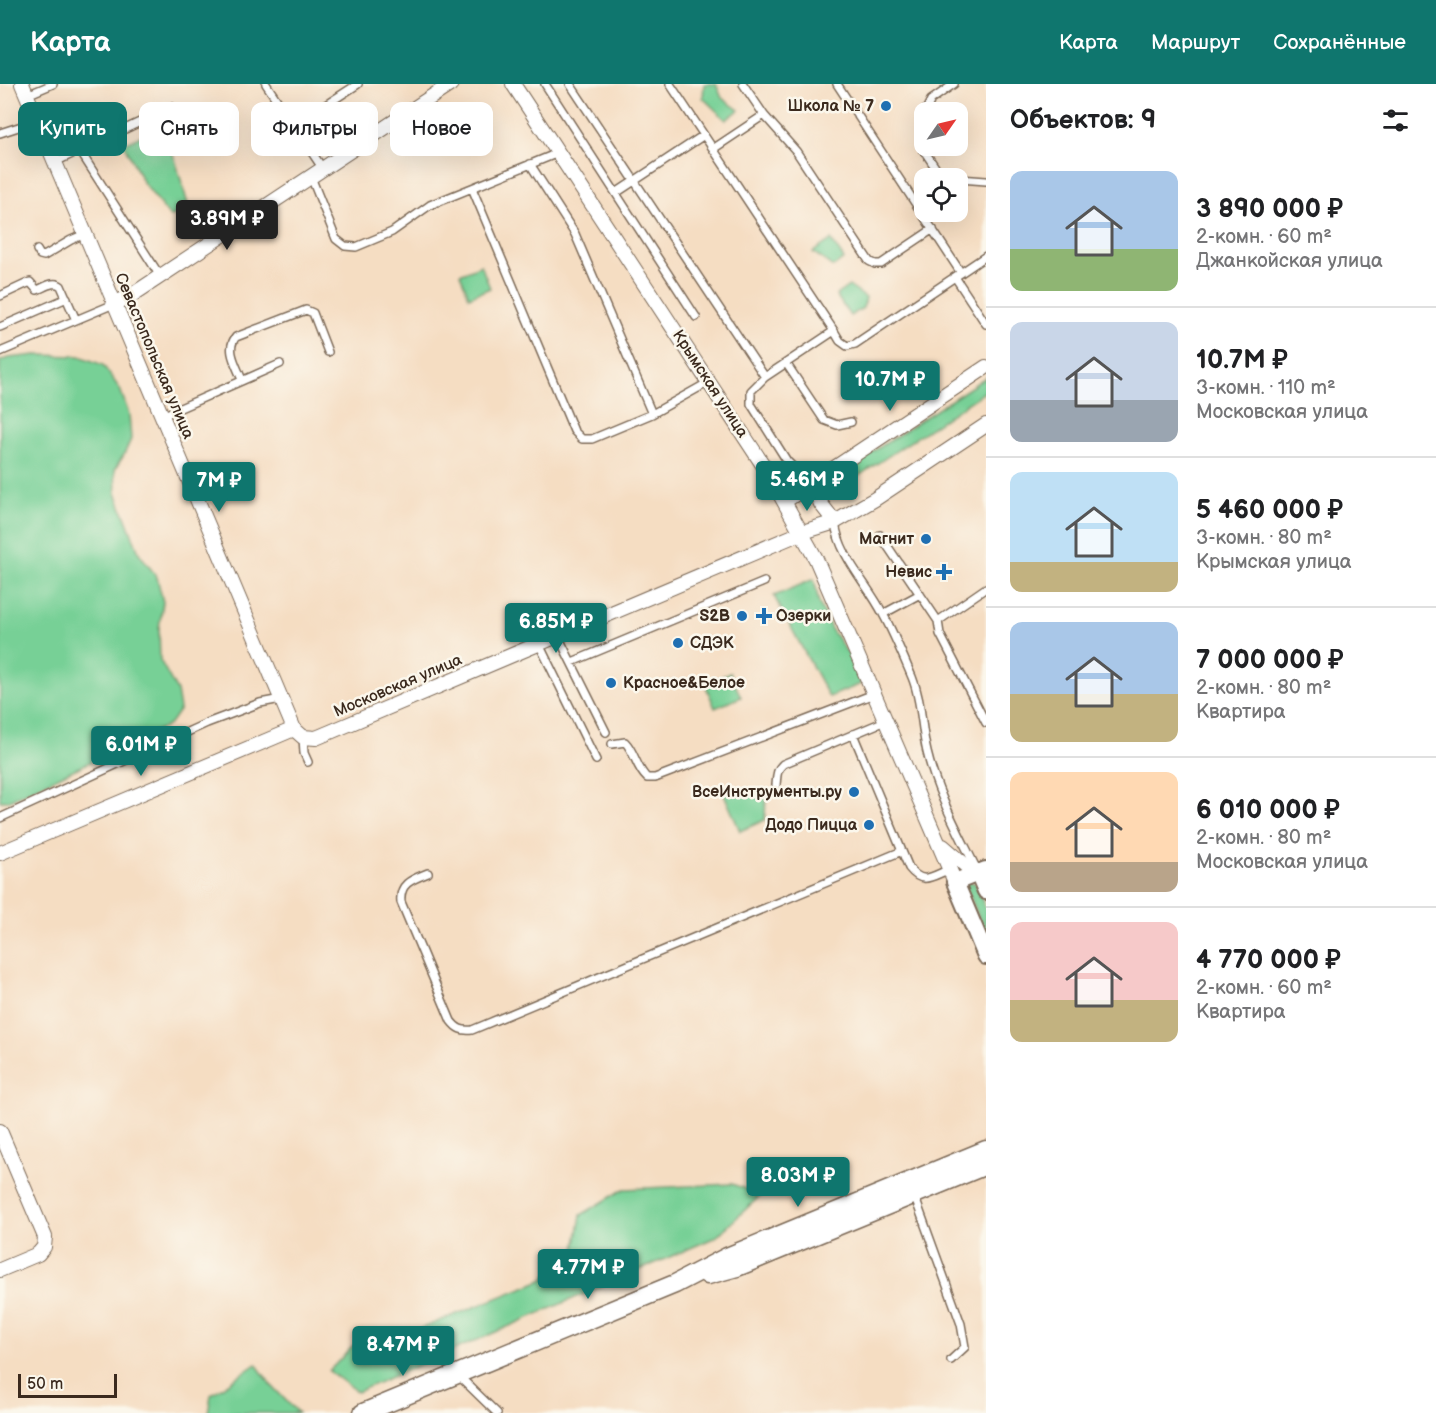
<!DOCTYPE html>
<html lang="ru">
<head>
<meta charset="utf-8">
<style>
	body { margin:0; font-family:"Balsamiq Sans",sans-serif; background:#f6f6f6; color:#202124; height:100vh; display:flex; flex-direction:column; font-size:22px; white-space:nowrap }
	* { box-sizing:border-box; margin:0 }
	p { font-size:20px; color:#757577 }
	.icon { flex:none; width:33px; height:33px; fill:none; stroke:currentColor; stroke-width:2; stroke-linecap:round; stroke-linejoin:round }
	.map { position:relative; flex:1; overflow:hidden }
	.drawer { display:flex; flex-direction:column; background:#fff; width:450px }
	.drawer>* { flex:none }
	.guide { position:absolute; left:18px; top:18px; width:570px; height:54px; display:flex; gap:12px }
	.needle { width:39px; rotate:56deg }
	.controls { position:absolute; left:914px; top:18px; display:grid; gap:12px }
	.controls a { display:grid; place-items:center; width:54px; height:54px; border-radius:12px; background:#fff; box-shadow:0 6px 24px #0002; font-size:30px }
	.scale { position:absolute; left:18px; bottom:15px; width:99px; box-sizing:border-box; padding-left:6px; border:3px solid #3b2a1e; border-top:0; font-size:16px; line-height:21px; white-space:nowrap; color:#3b2a1e; -webkit-text-stroke:4px #fbf7ec; paint-order:stroke }
	.price { position:absolute; translate:-50% -51px; padding:0 14px; border-radius:6px; background:#0f766e; color:#fff; font-size:20px; line-height:39px; filter:drop-shadow(0 2px 3px #0008) }
	.price::after { content:''; position:absolute; left:50%; top:36px; width:18px; height:14px; margin-left:-9px; background:inherit; clip-path:polygon(0 0,100% 0,50% 100%) }
	.price.on { background:#222; color:#fff }
	ul { padding:0; list-style:none }
	li { display:flex; align-items:center; gap:18px; height:150px; padding:0 24px }
	li+li { border-top:2px solid #e0e0e0 }
	li span { display:grid; place-items:center; flex:none; width:168px; height:120px; border-radius:12px; color:#555 }
	li>.icon { margin-inline-start:auto }
	span .icon { width:72px; height:72px; fill:#fffc; stroke-width:1 }
	li b { font-size:26px }
	h2 { display:flex; justify-content:space-between; align-items:center; height:72px; padding:0 24px; font-size:26px }
	.pill { padding:0 21px; border-radius:12px; background:#fff; box-shadow:0 6px 24px #0002; font-size:21px; line-height:54px }
	.pill.on { background:#0f766e; color:#fff }
	header { display:flex; align-items:center; gap:36px; box-sizing:border-box; height:84px; padding:0 30px; background:#0f766e; color:#fff }
	header strong { font-size:28px }
	nav { display:flex; gap:33px; margin-inline-start:auto; font-size:21px }
	main { display:flex; flex:1; min-height:0 }
	.map>svg:first-child { display:block }
	.green { fill:#77d096; stroke:#597d5a; stroke-width:1.5 }
	.lines { fill:none; stroke-linecap:round; stroke-linejoin:round }
	.service-casing { stroke:#7c6957; stroke-width:10 }
	.minor-casing { stroke:#7c6957; stroke-width:16 }
	.tertiary-casing { stroke:#7c6957; stroke-width:20 }
	.secondary-casing { stroke:#7c6957; stroke-width:21 }
	.service { stroke:#fff; stroke-width:7 }
	.minor { stroke:#fff; stroke-width:14 }
	.tertiary { stroke:#fff; stroke-width:16 }
	.secondary { stroke:#fff; stroke-width:18 }
	.poi-dot { fill:#1f6fb2; stroke:#fbf7ec; stroke-width:2 }
	.labels { text-anchor:middle; dominant-baseline:central; stroke-width:5; stroke-linejoin:round; paint-order:stroke }
	.poi-label { font-size:16px; font-weight:bold; fill:#3b2a1e; stroke:#fbf7ec; text-anchor:end }
	.street-label { font-size:16px; fill:#3b2a1e; stroke:#fbf7ec }
</style>
</head>
<body>
<header>
<strong>Карта</strong>
<nav><a>Карта</a><a>Маршрут</a><a>Сохранённые</a></nav>
</header>
<main>
<div class="map">
<svg width="986" height="1329" viewBox="0 0 986 1329">
	<rect width="100%" height="100%" fill="#fbf7ec"/>
	<filter id="ink" filterUnits="userSpaceOnUse"><feTurbulence type="fractalNoise" baseFrequency=".0167" numOctaves="2"/><feDisplacementMap in="SourceGraphic" scale="12" xChannelSelector="R" yChannelSelector="G"/><feConvolveMatrix kernelMatrix="1 2 1 2 8 2 1 2 1" color-interpolation-filters="sRGB"/></filter>
	<filter id="wash" filterUnits="userSpaceOnUse"><feTurbulence type="fractalNoise" baseFrequency=".008" numOctaves="4" result="noise"/><feDisplacementMap in="SourceGraphic" scale="24" xChannelSelector="R" yChannelSelector="G"/><feGaussianBlur stdDeviation="1.35" result="paint"/><feColorMatrix in="noise" values="0 0 0 0 0 0 0 0 0 0 0 0 0 0 0 0 0 1.4 0 .05"/><feComposite in="paint" operator="in"/></filter>
	<g filter="url(#wash)">
		<rect width="100%" height="100%" fill="#f5ddc2"/>
		<path class="green" d="M704,0h12l6,14 17,12 -13,10 -23,-22z
			M159,43l16,32 14,49 -19,9 -27,-35 -19,-38z
			M831,156l13,19 -11,8 -20,-15z
			M481,181l9,23 -21,9 -9,-23z
			M849,202l17,12 -3,10 -13,8 -14,-21z
			M36,271l44,1 23,9 17,24 9,25 2,25 -7,16 -9,14 1,24 23,60 18,24 6,25 -4,26 1,32 17,31 3,18 -11,16 -162,76h-7v-440l8,-3z
			M986,293v14l-141,94 -6,-11z
			M814,495l5,24 12,26 18,26 12,29 -32,13 -55,-101z
			M730,589l11,24 -26,11 -10,-24z
			M721,703l45,4 -1,29 -25,11z
			M966,798l9,1 11,27v25l-20,-48z
			M732,1100l29,11 -45,42 -359,155 -28,-21 28,-29 55,-10 130,-52 33,-30 6,-35 43,-26z
			M256,1280l16,22 26,27h-90l3,-18z"/>
	</g>
	<g filter="url(#ink)">
		<g class="lines">
			<g class="service-casing">
				<path id="service" d="M266,0l57,85
					M545,0l151,233
					M570,0l195,293
					M670,0l164,247 6,10 7,5 8,-2 131,-88
					M743,0l21,31 32,36 73,110 6,3h6l52,-35
					M837,0l124,189
					M27,11l26,-11
					M925,28l6,-12 23,-16
					M924,36l-3,20 2,9 16,24 8,5 39,3
					M293,40l5,-1 60,-39
					M0,49l37,-12
					M713,65l51,-34
					M80,67l80,125
					M55,78l117,-55
					M530,80l45,70 77,180
					M311,93l25,62 9,7 11,1 36,-15 38,-27 128,-52
					M472,104l102,243 8,8h10l60,-25 57,-32
					M616,109l88,-58
					M37,166l3,5 4,1 27,-16 14,-6
					M955,193l31,47
					M0,212l30,-14 7,8c8,-3 17,-10 24,-4l15,34 38,-16
					M0,243l67,-29
					M0,268l76,-32
					M786,279l38,57 13,5 14,-3
					M242,296c-5,-14 -17,-31 -6,-43l70,-27 7,3 15,39
					M162,332l118,-52
					M812,399l-12,-9 -13,-13 -36,-57v-13l14,-14 69,-46
					M835,438c4,35 33,62 48,92 11,20 20,42 29,63 10,24 9,50 15,75 10,42 31,79 50,118
					M880,451l58,86
					M986,504l-48,33 2,13 46,89
					M883,530l37,-20
					M558,552l48,96
					M539,560l57,116
					M572,578l192,-80
					M853,650l56,134c14,18 23,8 41,1
					M303,653l1,16 4,9
					M612,660l13,-2c10,10 11,26 22,36h8l219,-84
					M776,701c1,-8 0,-15 7,-21l102,-43
					M0,734l207,-95 53,-20 21,-4
					M428,789c-15,6 -29,10 -27,29l50,119c6,8 11,10 21,9l430,-179
					M914,1111l47,129 4,23 -14,13
					M459,1292l38,37"/>
			</g>
			<g class="minor-casing">
				<path id="minor" d="M22,0l272,645 9,8 13,1 487,-206 32,-10 40,-23 111,-74
					M513,0l254,387 49,88 139,323
					M114,220l18,-9 319,-211
					M812,399l9,21 14,18
					M785,417l201,-134
					M943,762l22,19 13,7
					M0,769l294,-124
					M0,1047l45,106 -1,10 -6,7 -38,16"/>
			</g>
			<g class="tertiary-casing">
				<path id="tertiary" d="M986,786l-31,12 31,74
					M978,788l8,19"/>
			</g>
			<g class="secondary-casing">
				<path id="secondary" d="M708,1191l29,-8 249,-102
					M363,1329l312,-129 52,-27 259,-107"/>
			</g>
			<use href="#service" class="service"/>
			<use href="#minor" class="minor"/>
			<use href="#tertiary" class="tertiary"/>
			<use href="#secondary" class="secondary"/>
		</g>
	</g>
	<g class="poi-dot">
		<circle cx="886" cy="22" r="6"/>
		<circle cx="926" cy="455" r="6"/>
		<path d="M941 479h6v6h6v6h-6v6h-6v-6h-6v-6h6z"/>
		<circle cx="742" cy="532" r="6"/>
		<path d="M761 523h6v6h6v6h-6v6h-6v-6h-6v-6h6z"/>
		<circle cx="678" cy="559" r="6"/>
		<circle cx="611" cy="599" r="6"/>
		<circle cx="854" cy="708" r="6"/>
		<circle cx="869" cy="741" r="6"/>
	</g>
	<g class="labels">
		<g class="poi-label">
			<text x="874" y="22">Школа № 7</text>
			<text x="914" y="455">Магнит</text>
			<text x="932" y="488">Невис</text>
			<text x="730" y="532">S2B</text>
			<text x="776" y="532" text-anchor="start">Озерки</text>
			<text x="690" y="559" text-anchor="start">СДЭК</text>
			<text x="623" y="599" text-anchor="start">Красное&amp;Белое</text>
			<text x="842" y="708">ВсеИнструменты.ру</text>
			<text x="857" y="741">Додо Пицца</text>
		</g>
		<g class="street-label">
			<text transform="translate(154 272) rotate(67)">Севастопольская улица</text>
			<text transform="translate(710 300) rotate(57)">Крымская улица</text>
			<text transform="translate(398 602) rotate(-23)">Московская улица</text>
		</g>
	</g>
</svg>
<div class="controls">
<a><svg class="needle" viewBox="-14 -14 28 28"><path d="M0-13l5 13h-10z" fill="#e53935"/><path d="M0 13l5-13h-10z" fill="#757577"/></svg></a>
<a><svg class="icon" aria-label="locate" viewBox="0 0 24 24"><circle cx="12" cy="12" r="6"/><path d="M12 2v4M12 18v4M2 12h4M18 12h4"/></svg></a>
</div>
<div class="scale">50 m</div>
<b class="price on" style="left:227px;top:167px">3.89M ₽</b>
<b class="price" style="left:890px;top:328px">10.7M ₽</b>
<b class="price" style="left:807px;top:428px">5.46M ₽</b>
<b class="price" style="left:219px;top:429px">7M ₽</b>
<b class="price" style="left:556px;top:570px">6.85M ₽</b>
<b class="price" style="left:141px;top:693px">6.01M ₽</b>
<b class="price" style="left:798px;top:1124px">8.03M ₽</b>
<b class="price" style="left:588px;top:1216px">4.77M ₽</b>
<b class="price" style="left:403px;top:1293px">8.47M ₽</b>
<div class="guide">
<a class="pill on">Купить</a>
<a class="pill">Снять</a>
<a class="pill">Фильтры</a>
<a class="pill">Новое</a>
</div>
</div>
<section class="drawer">
<h2>Объектов: 9<svg class="icon" aria-label="filters" viewBox="0 0 24 24"><path d="M4 7h16M4 17h16"/><circle cx="9" cy="7" r="2"/><circle cx="15" cy="17" r="2"/></svg></h2>
<ul>
<li><span style="background:linear-gradient(#a9c7e8 65%,#8fb573 0)"><svg class="icon" aria-label="home" viewBox="0 0 24 24"><path d="M3 11l9-7 9 7M6 9v11h12V9"/></svg></span><div><b>3 890 000 ₽</b><p>2-комн. · 60 m²</p><p>Джанкойская улица</p></div></li>
<li><span style="background:linear-gradient(#c9d6e8 65%,#9aa5b1 0)"><svg class="icon" aria-label="home" viewBox="0 0 24 24"><path d="M3 11l9-7 9 7M6 9v11h12V9"/></svg></span><div><b>10.7M ₽</b><p>3-комн. · 110 m²</p><p>Московская улица</p></div></li>
<li><span style="background:linear-gradient(#bfe0f5 75%,#c2b280 0)"><svg class="icon" aria-label="home" viewBox="0 0 24 24"><path d="M3 11l9-7 9 7M6 9v11h12V9"/></svg></span><div><b>5 460 000 ₽</b><p>3-комн. · 80 m²</p><p>Крымская улица</p></div></li>
<li><span style="background:linear-gradient(#a9c7e8 60%,#c2b280 0)"><svg class="icon" aria-label="home" viewBox="0 0 24 24"><path d="M3 11l9-7 9 7M6 9v11h12V9"/></svg></span><div><b>7 000 000 ₽</b><p>2-комн. · 80 m²</p><p>Квартира</p></div></li>
<li><span style="background:linear-gradient(#ffd9b3 75%,#b9a48a 0)"><svg class="icon" aria-label="home" viewBox="0 0 24 24"><path d="M3 11l9-7 9 7M6 9v11h12V9"/></svg></span><div><b>6 010 000 ₽</b><p>2-комн. · 80 m²</p><p>Московская улица</p></div></li>
<li><span style="background:linear-gradient(#f6c9c9 65%,#c2b280 0)"><svg class="icon" aria-label="home" viewBox="0 0 24 24"><path d="M3 11l9-7 9 7M6 9v11h12V9"/></svg></span><div><b>4 770 000 ₽</b><p>2-комн. · 60 m²</p><p>Квартира</p></div></li>
</ul>
</section>
</main>
</body>
</html>
